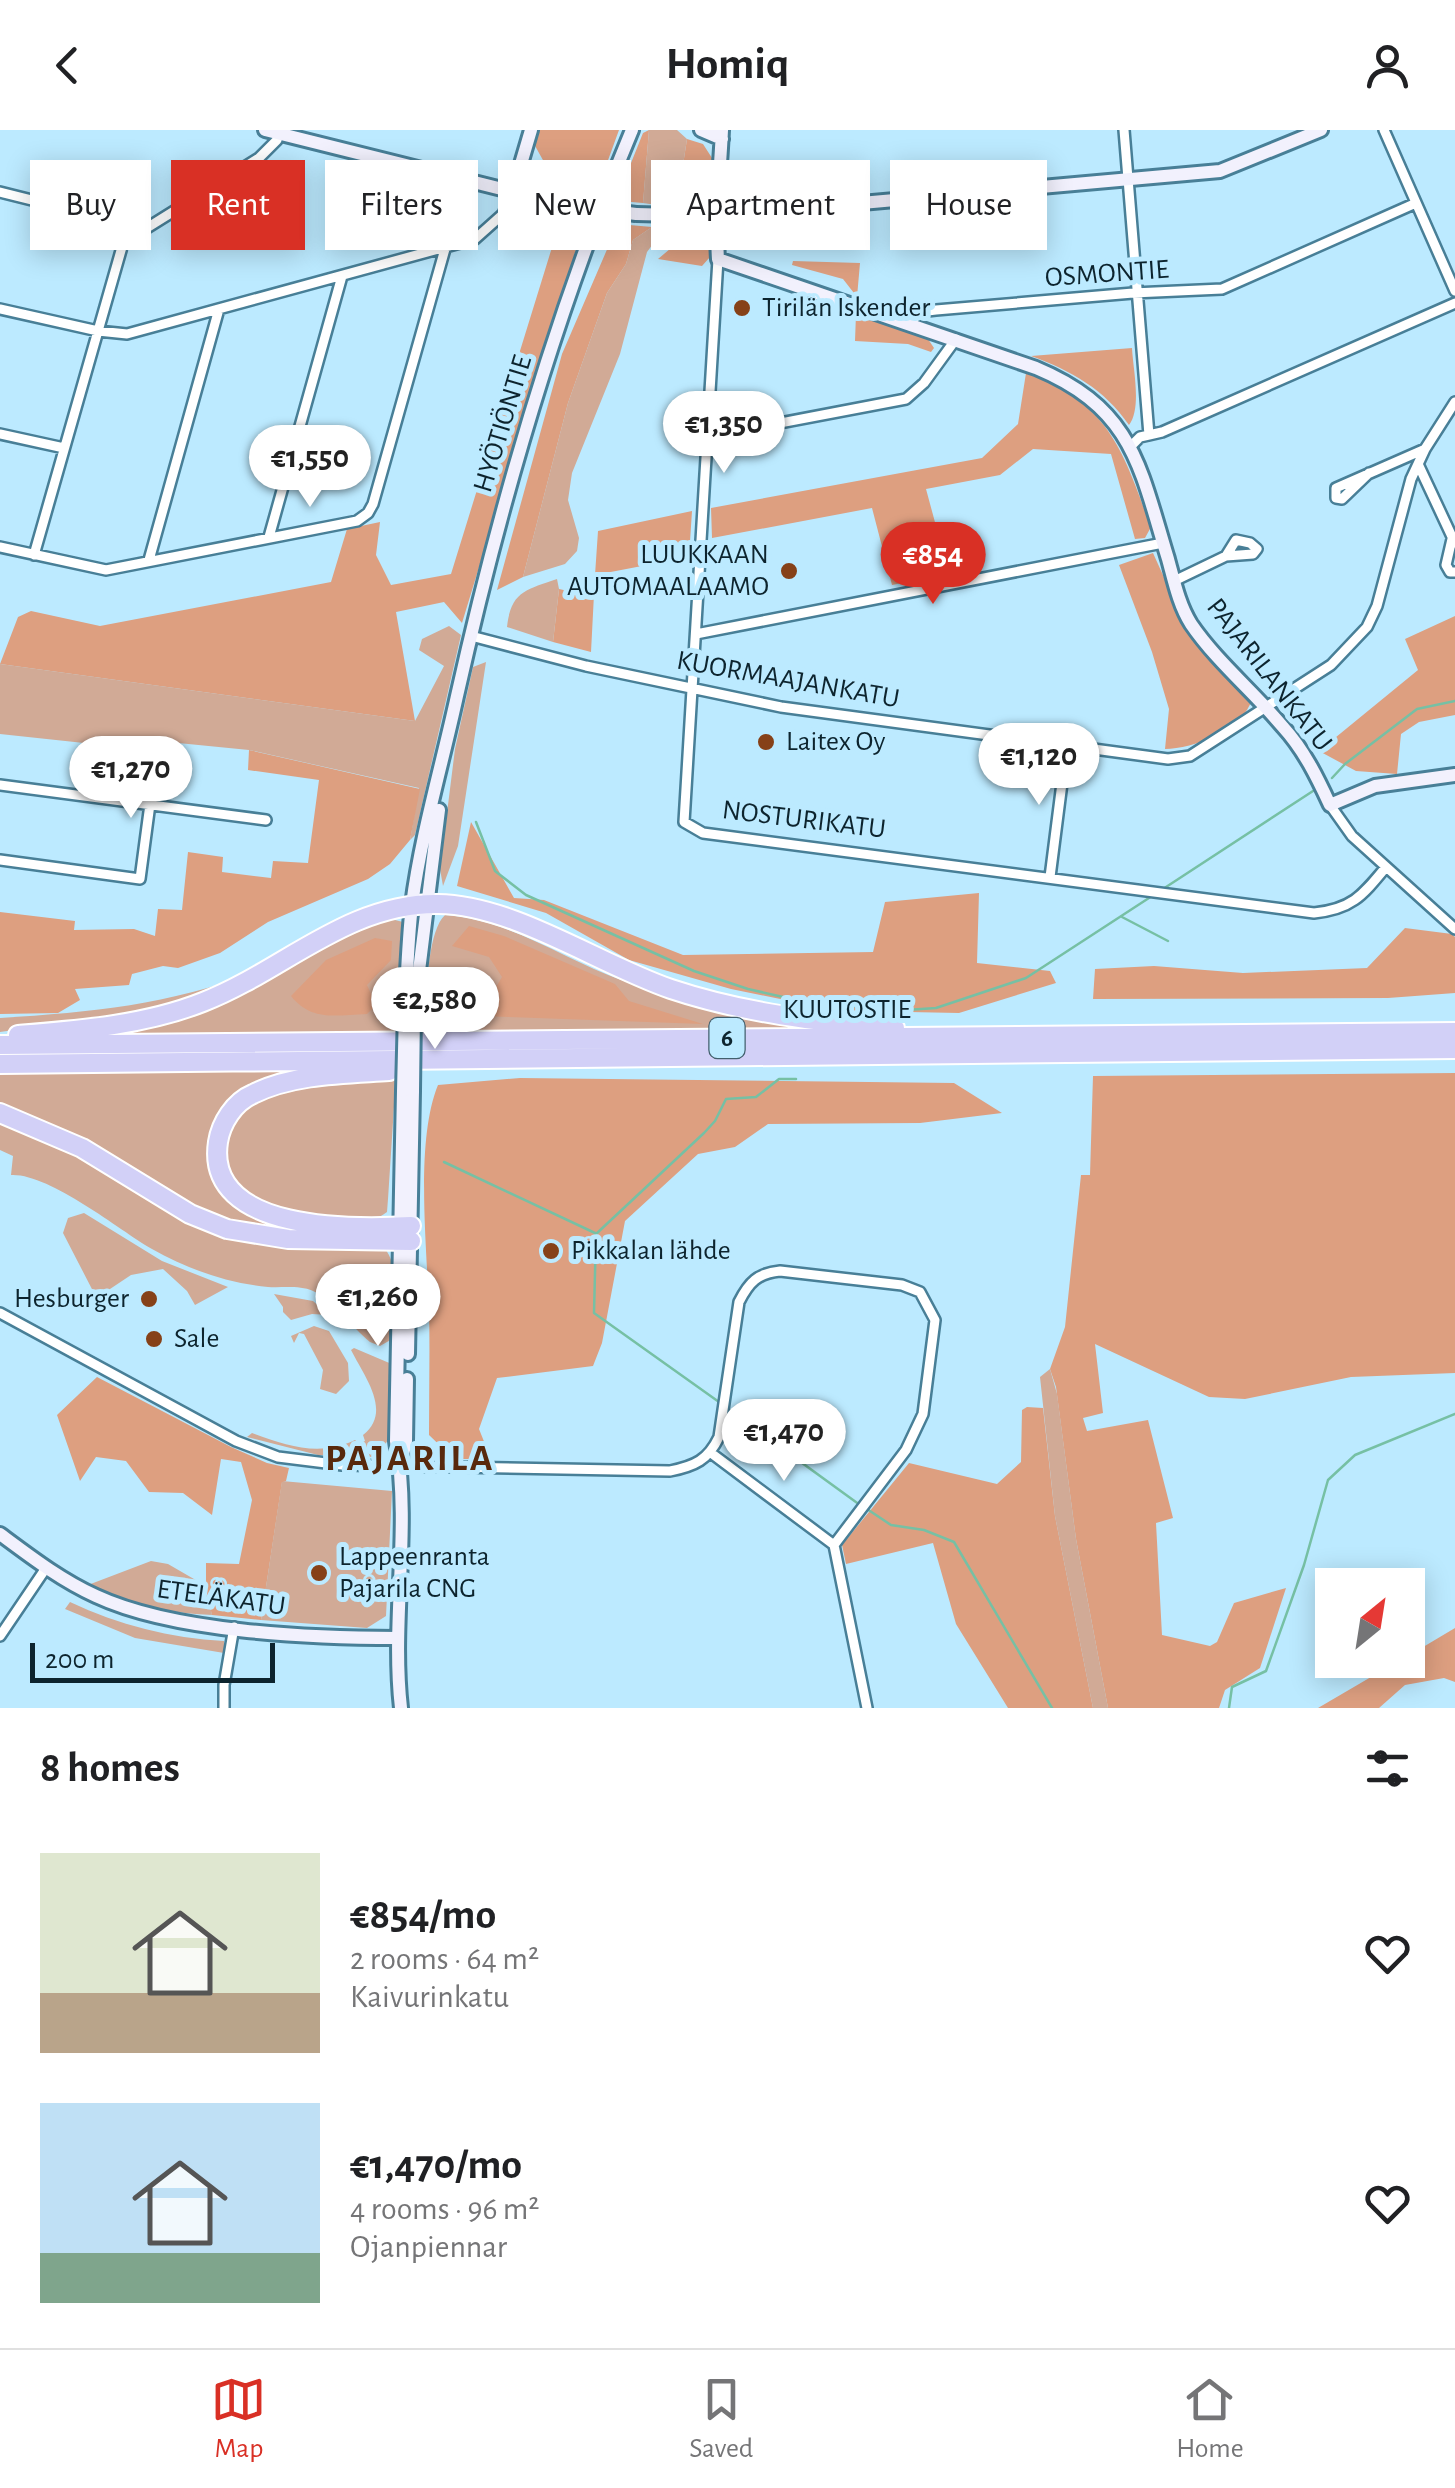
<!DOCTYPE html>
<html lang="en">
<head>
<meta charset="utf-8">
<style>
	body { margin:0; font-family:"Alegreya Sans",sans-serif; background:#f6f6f6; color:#202124; height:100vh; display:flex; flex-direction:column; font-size:38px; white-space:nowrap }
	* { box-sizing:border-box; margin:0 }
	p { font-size:32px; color:#757577 }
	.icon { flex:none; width:55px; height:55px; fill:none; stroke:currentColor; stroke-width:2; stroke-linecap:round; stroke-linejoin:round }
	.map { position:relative; height:1578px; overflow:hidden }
	.drawer { display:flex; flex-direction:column; background:#fff; flex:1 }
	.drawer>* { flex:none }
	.hud { position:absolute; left:30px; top:30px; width:1395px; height:90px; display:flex; gap:20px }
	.needle { width:65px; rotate:30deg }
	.tools { position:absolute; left:1315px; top:1438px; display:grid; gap:20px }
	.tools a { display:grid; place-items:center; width:110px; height:110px; border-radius:0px; background:#fff; box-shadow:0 5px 25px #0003; font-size:50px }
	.scale { position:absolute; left:30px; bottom:25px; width:245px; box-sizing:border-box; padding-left:10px; border:5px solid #0d242e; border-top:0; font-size:28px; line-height:35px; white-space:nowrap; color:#0d242e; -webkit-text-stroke:8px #bceaff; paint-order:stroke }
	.price { position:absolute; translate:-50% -85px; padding:0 22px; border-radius:35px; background:#fff; color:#222; font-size:32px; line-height:65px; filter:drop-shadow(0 2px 5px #0008) }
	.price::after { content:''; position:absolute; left:50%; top:60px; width:30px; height:22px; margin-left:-15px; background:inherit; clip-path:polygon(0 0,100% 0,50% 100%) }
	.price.active { background:#d93025; color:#fff }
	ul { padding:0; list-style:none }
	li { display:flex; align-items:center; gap:30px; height:250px; padding:0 40px }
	li span { display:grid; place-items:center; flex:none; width:280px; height:200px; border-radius:0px; color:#555 }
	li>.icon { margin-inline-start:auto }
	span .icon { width:120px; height:120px; fill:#fffc; stroke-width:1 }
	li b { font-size:42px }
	h2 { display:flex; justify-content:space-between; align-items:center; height:120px; padding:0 40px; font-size:42px }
	.chip { padding:0 35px; border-radius:0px; background:#fff; box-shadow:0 5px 25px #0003; font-size:35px; line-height:90px }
	.chip.active { background:#d93025; color:#fff }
	header { display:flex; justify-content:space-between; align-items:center; height:130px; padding:0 40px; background:#fff; font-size:45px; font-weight:700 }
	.dock { display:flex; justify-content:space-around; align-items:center; height:140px; border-top:2px solid #e0e0e0; background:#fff; font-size:28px; color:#757577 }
	.dock a { display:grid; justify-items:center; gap:5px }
	.dock .active { color:#d93025 }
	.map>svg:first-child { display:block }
	.green { fill:#d1aa96 }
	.forest { fill:#dd9f80 }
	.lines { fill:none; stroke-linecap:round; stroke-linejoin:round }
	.stream { stroke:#76c0a4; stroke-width:2.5 }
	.street-casing { stroke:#487f97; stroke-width:14 }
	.secondary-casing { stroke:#487f97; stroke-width:18 }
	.highway-casing { stroke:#fff; stroke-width:22 }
	.street { stroke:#fff; stroke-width:9 }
	.secondary { stroke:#f2f1fd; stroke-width:12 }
	.highway { stroke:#d2d0f7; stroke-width:18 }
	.secondary-bridge-casing { stroke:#487f97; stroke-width:18; stroke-linecap:butt }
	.secondary-bridge { stroke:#f2f1fd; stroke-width:12 }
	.poi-dot { fill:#864118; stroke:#bceaff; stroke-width:4 }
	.labels { text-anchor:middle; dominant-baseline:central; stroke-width:10; stroke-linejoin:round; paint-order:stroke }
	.shield { fill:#bceaff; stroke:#425f6d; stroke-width:2.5 }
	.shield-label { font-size:25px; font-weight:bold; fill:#0d242e }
	.street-label { font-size:28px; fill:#0d242e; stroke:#bceaff }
	.poi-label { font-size:28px; fill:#0d242e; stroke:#bceaff; text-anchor:start }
	.district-label { font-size:38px; font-weight:bold; letter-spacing:2.5px; fill:#58290d; stroke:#bceaff }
</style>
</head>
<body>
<header><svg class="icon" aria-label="back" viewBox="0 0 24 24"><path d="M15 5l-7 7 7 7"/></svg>Homiq<svg class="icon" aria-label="person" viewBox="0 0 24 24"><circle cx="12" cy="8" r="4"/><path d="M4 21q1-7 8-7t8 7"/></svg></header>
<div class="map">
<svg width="1455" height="1578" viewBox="0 0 1455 1578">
	<rect width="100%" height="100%" fill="#bceaff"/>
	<path class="green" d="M649,0h28l10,9 -9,58 9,7 -17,3 -27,-4z
		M652,97l13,1 -18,24 -27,102 -48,119 -4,27 11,38 -2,13 -12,13 -42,13 45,-174 39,-110 19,-29 7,-24z
		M557,449l2,10 -6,53 -46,-15c4,-36 19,-37 50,-48z
		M449,496l12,9 -46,200 -5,5 9,-52 -170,-38 -91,-9 -18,8 -140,-15v-70l415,57 29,-55 -25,-16 3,-11z
		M486,532l-28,184 -15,40 -3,-17 15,-120 18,-82z
		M445,785c67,5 117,44 179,66 70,26 143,36 217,50l-416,1c1,-26 1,-100 20,-117z
		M387,788l20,5 -8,68v41l-268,6 -78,-1 174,-37 57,-30 32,-22z
		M256,842l-89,36 -167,24v-14c94,-6 167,-13 256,-46z
		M358,939l-131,40 -9,68 90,52 -14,5 -73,-12 -221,-115v-35z
		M396,946l-8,123 -1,13c-15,12 -34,8 -52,7 -14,-1 -31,0 -45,-3 -38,-8 -82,-46 -60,-87 9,-16 18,-29 37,-36 40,-13 87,-12 129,-17z
		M0,990l73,30 137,80 31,11 145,9c16,24 8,60 8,88l-14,8 -10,-4c-19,-15 -35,-42 -57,-51 -14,-6 -31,-3 -45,-4 -41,-4 -81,-18 -116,-38 -34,-20 -103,-76 -141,-74l2,-19 -13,-6z
		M84,1083l78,48 66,26 -33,18 -8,-14 -24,-22 -32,6 -30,20 -3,-4 -4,2 -31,-60 5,-15z
		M274,1164l39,7 16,14 -17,-1 -21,6 -8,-8v-5z
		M314,1196l15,5 19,32 1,18 -13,13 -16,-5 3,-19 -19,-36 -5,-1 -5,10 -3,-7z
		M354,1218l40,17c-1,32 7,72 -20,92l-56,-2 -71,-18 5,-4c36,13 67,24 103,7l4,4 6,-3 -2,-6c30,-23 1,-59 -12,-85z
		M1050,1239l7,25 19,145 32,169h-15l-38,-192 -15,-139z
		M282,1351l110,10 -6,125 -19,12 -106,-8z
		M151,1431l17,3 38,22 6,29c-44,-2 -84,-10 -124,-30z
		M70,1472c49,23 100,36 154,39v12l-89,-15 -70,-29z"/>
	<path class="forest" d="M540,0h79l-24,66 -21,-4 -6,-27 -24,-3 -10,-18z
		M649,0l-6,73 -23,-2 -1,-8 24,-60z
		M687,9l16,5 9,14 -3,31 -9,9 -13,6 -9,-7z
		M562,85l23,5 -123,403 -18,-21 -48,10 19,109 -415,-57 18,-47 13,-6 69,15 231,-44 16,-53 33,-7 -4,33 15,30 60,-11z
		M618,94l34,3 -19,13 -7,24 -19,29 -39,110 -45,174 -26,13 65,-236z
		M683,108l26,6 1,13 -8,9 -44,-7z
		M793,131l67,2 -3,34 -14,-18 -51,-14z
		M856,184l63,20 9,5 6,9 -3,4 -23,-8 -53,-3z
		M1132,218c1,21 10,60 -3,77 -25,-36 -57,-54 -98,-69z
		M1026,243c84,31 96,76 125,154l-6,11 -10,1 -24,-85 -78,-5 -33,26 -74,14 23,85 -57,11 -20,-77 -160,30 -1,-30 271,-50 36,-34z
		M692,381l-3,46 -94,18 -4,77 -38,-10 6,-53 23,5 13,-19 3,-44z
		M1153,423l28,62 71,84c-8,30 -59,50 -87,50l4,-40 -17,-57 -33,-87z
		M1455,486v99l-36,7 -18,12 -4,40 -41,-3 -37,-20 99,-81 -13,-31z
		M249,620l171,39 -10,51 -20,24 -22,15 -100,43 -48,31 -42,15 -15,-2 -31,8 -3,11 -54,4 5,11 -22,13 -58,1v-102l75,9 -1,9 60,-1 21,7 3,-27 24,1 6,-58 35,5 -1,15 49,6 2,-17 35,2 11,-83 -71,-10z
		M471,692l43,76 30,2 139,55 190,-3 12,-50 94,-9 -2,70 73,8 6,12 -97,30 -101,-2 -63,-9 -64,-13 -102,-29 -83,-47 -89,-27z
		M469,796l35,10 111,48 14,17 74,23 -224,-8 23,-39 -13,-20 -37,-11z
		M1405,798l47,6 3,3v56l-67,5 -295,1 2,-30 59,-3 89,7 124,-5z
		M375,808l17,3 -1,19 -24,25 9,20 -9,9c-31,1 -55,8 -76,-18l35,-36z
		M1455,943v300l-104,4 -106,22 -36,-2 -114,-53 8,69 -20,5 4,13 61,-11 25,98 -17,5 6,112 48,11 7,-4 17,-39 52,-15 -26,80 -35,22 -6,18h-111l-32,-169 -20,-152 -6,-18 15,-42 16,-152h9l3,-99z
		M520,948l434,5 48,30 -82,10 -152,1 -33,23 -37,7 -73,67 -23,122 -9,23 -96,12 -18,51 12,30h-37l-25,-24c0,-42 1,-84 0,-125 -2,-63 -14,-169 9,-225z
		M97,1247l134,70 36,16 22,5 -3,13 -4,1 -21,138 -49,-5 -6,-24v-28l33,1 13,-64 -11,-38 -20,-3 -9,56 -29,-22 -34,-1 -23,-31 -30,-4 -16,24 -23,-66z
		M1027,1277l16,1 12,108 38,192h-85l-52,-84 -23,-81 -87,21 -4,-19 67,-82 88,21 24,-22 1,-52z
		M1455,1498v54l-11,-4 -39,7 -26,23h-61l82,-48h8v-4z"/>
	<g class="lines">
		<path class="stream" d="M1332,648l13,-14 72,-55 38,-8
			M476,692l19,49 31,24 168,76 54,18 62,14 96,7 30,-2 90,-30 126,-82
			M1163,759l150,-98
			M1122,787l46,24
			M444,1032l151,71
			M719,1272l-125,-89 2,-79 108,-101 11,-12 11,-22 30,-2 23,-18h17
			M725,1277l135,98
			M867,1379l24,16 33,5 30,12 98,166
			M1229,1578l3,-21 34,-16 38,-106 24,-85 27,-25 100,-41"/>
		<g class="street-casing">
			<path id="street" d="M1124,0l25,305 -9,2 -10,10
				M1384,0l71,161
				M0,62l124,31 13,12
				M718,129l-34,563 19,11 611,80c38,-4 48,-17 72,-46
				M0,179l98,22 29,3 348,-95 28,-25 10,-23
				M910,194l9,-12 17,-2 197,-17 89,-4 194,-86
				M0,304l64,14
				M1149,305l13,-3 293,-129
				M707,307l199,-38 18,-16 32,-44
				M1418,334l37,79
				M1369,343l-27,26 -6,-1v-10l89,-39
				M269,407l73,-261
				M1452,409l-6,26 4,7h5
				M0,417l106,23 251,-49 11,-8 5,-9 72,-255
				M34,425l88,-308 4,-6 133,-83 18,-18 2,-7
				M149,430l70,-251
				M1174,451l52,-25 27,-2 4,-5 -7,-6 -14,-3 -10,16
				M696,504l467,-91
				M471,506l115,30 195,41 387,52 22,-3 141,-91 36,-38 10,-21 34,-127 14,-30 30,-47
				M0,655l266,35
				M1330,675l22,31 103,93
				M0,730l140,19 10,-75
				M1050,747l17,-133
				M0,1183l236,128 42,16 64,8 328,6c25,-5 38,-11 49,-34l20,-135c10,-20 19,-29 41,-31l122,14 18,7 15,28 -12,94 -17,36 -72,95
				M711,1323l123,92
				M834,1415l33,163
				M0,1506l46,-68
				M224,1578v-23l10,-58"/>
		</g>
		<g class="secondary-casing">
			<path id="secondary" d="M265,0l301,75
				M701,0l21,9
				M722,0c-2,43 -7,86 -4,129l318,109c98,41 104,100 132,191 6,22 11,46 23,65 26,38 63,68 92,103 21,23 34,50 47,78l45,-19 80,-11
				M513,61l18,-61
				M636,84l80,2 504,-45 101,-41
				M405,881c2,-35 3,-71 7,-106 9,-70 30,-140 45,-209 43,-192 99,-384 175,-566
				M414,881l25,-201
				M408,1224l5,-263
				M402,1329l4,-18 1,-62
				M0,1404c31,23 61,46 96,62 77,36 215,42 301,42
				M401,1578c-10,-88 10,-179 -5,-267l7,-350"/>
		</g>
		<g class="highway-casing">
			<path id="highway" d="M18,905c62,-5 127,-10 185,-33 80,-31 144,-99 235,-98 76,1 160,60 233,85 72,24 148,33 224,39
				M0,915l1455,-13
				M0,934l1455,-15
				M389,941c-44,3 -96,3 -136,23 -19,8 -32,29 -35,48 -14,91 138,87 193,84
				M0,983l82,35 108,66 37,15 61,10 123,2"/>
		</g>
		<use href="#street" class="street"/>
		<use href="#secondary" class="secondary"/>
		<use href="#highway" class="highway"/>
		<g class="secondary-bridge-casing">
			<path id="secondary-bridge" d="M566,75l70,9
				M403,961l2,-80
				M413,961l1,-80"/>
		</g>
		<use href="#secondary-bridge" class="secondary-bridge"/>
	</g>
	<g class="poi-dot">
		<circle cx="742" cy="178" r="10"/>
		<circle cx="789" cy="441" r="10"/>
		<circle cx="766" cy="612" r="10"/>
		<circle cx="551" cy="1121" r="10"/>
		<circle cx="149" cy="1169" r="10"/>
		<circle cx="154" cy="1209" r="10"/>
		<circle cx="319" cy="1443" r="10"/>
	</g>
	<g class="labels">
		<rect class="shield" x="709.5" y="888" width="35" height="40" rx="8"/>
		<g class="shield-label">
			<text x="727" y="908">6</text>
		</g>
		<g class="street-label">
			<text transform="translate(1107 144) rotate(-4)">OSMONTIE</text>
			<text transform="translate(503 294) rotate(-73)">HYÖTIÖNTIE</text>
			<text transform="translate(1269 545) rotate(52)">PAJARILANKATU</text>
			<text transform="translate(788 550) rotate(10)">KUORMAAJANKATU</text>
			<text transform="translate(804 690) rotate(7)">NOSTURIKATU</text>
			<text x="847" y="880">KUUTOSTIE</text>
			<text transform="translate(221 1468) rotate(8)">ETELÄKATU</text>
		</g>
		<g class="poi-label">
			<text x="762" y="178">Tirilän Iskender</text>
			<text x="769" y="425" text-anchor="end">LUUKKAAN<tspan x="769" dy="32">AUTOMAALAAMO</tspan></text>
			<text x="786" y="612">Laitex Oy</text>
			<text x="571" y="1121">Pikkalan lähde</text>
			<text x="129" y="1169" text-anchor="end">Hesburger</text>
			<text x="174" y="1209">Sale</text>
			<text x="339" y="1427">Lappeenranta<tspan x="339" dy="32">Pajarila CNG</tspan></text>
		</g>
		<g class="district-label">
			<text x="410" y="1329">PAJARILA</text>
		</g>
	</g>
</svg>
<div class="tools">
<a><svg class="needle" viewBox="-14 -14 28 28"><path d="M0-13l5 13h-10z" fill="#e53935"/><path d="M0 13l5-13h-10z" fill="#757577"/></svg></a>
</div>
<div class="scale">200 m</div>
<b class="price" style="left:724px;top:346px">€1,350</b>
<b class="price" style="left:310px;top:380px">€1,550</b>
<b class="price active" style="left:933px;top:477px">€854</b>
<b class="price" style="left:1039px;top:678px">€1,120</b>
<b class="price" style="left:131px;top:691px">€1,270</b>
<b class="price" style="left:435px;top:922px">€2,580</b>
<b class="price" style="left:378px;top:1219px">€1,260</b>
<b class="price" style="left:784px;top:1354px">€1,470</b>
<div class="hud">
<a class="chip">Buy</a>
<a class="chip active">Rent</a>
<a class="chip">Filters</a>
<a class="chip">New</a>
<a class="chip">Apartment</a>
<a class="chip">House</a>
</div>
</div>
<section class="drawer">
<h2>8 homes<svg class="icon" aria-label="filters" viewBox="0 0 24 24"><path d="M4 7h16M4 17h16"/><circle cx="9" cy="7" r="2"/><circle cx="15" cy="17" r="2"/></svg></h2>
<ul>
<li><span style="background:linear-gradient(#dfe7d0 70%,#b9a48a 0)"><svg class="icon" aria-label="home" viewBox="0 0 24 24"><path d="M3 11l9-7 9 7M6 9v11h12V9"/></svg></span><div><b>€854/mo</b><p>2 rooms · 64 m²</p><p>Kaivurinkatu</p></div><svg class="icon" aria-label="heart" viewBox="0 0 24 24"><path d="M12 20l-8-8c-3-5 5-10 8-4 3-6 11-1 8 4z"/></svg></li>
<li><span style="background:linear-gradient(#bfe0f5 75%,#7fa58c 0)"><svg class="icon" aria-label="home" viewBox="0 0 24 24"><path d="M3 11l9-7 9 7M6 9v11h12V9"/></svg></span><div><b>€1,470/mo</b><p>4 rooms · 96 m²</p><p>Ojanpiennar</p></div><svg class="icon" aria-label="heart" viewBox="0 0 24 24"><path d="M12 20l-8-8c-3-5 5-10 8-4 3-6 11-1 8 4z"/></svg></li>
</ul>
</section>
<nav class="dock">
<a class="active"><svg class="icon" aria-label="map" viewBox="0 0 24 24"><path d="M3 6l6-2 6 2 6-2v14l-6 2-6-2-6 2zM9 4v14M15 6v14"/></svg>Map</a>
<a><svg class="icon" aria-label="saved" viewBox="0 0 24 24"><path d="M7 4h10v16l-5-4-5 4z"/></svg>Saved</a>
<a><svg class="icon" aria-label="home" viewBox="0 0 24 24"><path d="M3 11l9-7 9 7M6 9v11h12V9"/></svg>Home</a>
</nav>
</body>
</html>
